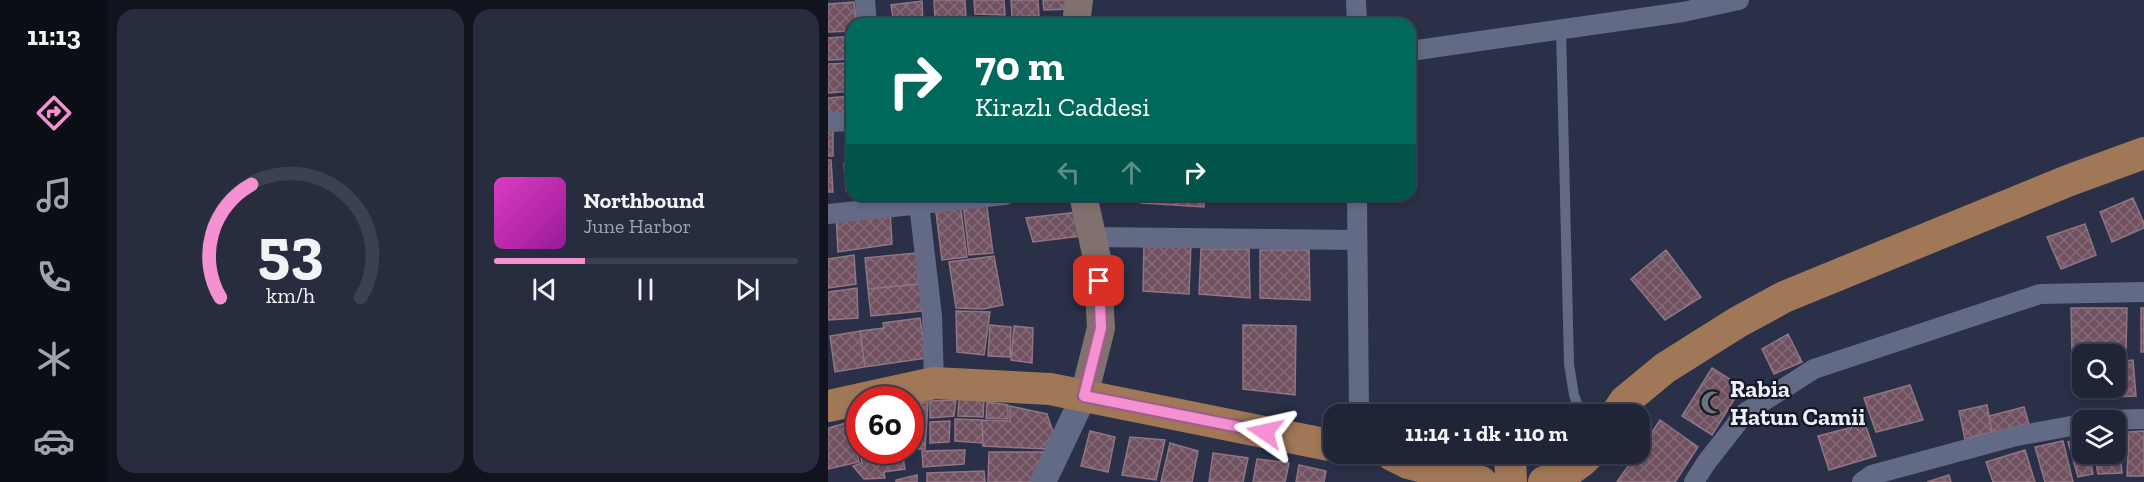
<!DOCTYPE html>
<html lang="tr">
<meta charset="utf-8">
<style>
body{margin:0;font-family:"Zilla Slab",serif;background:#272c3e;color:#f1f3f6;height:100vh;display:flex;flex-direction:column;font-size:22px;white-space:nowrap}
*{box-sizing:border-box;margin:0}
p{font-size:20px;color:#a1a4ad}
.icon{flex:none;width:33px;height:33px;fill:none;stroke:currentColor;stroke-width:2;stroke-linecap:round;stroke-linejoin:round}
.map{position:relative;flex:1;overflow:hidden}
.sheet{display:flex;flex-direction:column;gap:9px;padding:9px;background:#11141e;width:720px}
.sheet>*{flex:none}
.guide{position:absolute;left:18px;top:18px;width:570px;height:183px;border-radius:18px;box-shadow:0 3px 9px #0003,0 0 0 2px #3c4151;background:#00695c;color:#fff;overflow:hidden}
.tools{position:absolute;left:1244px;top:344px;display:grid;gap:12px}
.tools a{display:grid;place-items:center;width:54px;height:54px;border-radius:12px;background:#1f2436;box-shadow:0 3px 9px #0003,0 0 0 2px #3c4151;font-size:30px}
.speed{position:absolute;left:18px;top:386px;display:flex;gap:12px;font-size:30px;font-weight:700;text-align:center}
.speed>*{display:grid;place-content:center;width:78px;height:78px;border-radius:50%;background:#1f2436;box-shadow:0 3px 9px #0003,0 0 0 2px #3c4151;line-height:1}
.speed .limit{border:9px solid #d22;background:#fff;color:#111}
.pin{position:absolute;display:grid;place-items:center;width:51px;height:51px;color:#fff;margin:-26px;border-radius:12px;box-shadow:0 3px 9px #0006}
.me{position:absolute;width:66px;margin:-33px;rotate:281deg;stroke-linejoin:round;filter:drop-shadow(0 0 4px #0008)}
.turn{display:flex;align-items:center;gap:21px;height:126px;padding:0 30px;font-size:27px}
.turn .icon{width:78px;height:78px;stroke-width:2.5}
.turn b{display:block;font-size:42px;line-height:51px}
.lanes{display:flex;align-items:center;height:57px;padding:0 30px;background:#0003;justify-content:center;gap:30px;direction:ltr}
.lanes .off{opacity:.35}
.sheet .card{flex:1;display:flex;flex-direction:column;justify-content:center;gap:9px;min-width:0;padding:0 21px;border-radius:18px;background:#272c3e}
.sheet .dial{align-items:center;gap:0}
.dial svg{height:156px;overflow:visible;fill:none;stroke:#3c4151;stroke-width:7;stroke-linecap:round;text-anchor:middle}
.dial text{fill:#f1f3f6;stroke:none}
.song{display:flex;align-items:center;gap:18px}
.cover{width:72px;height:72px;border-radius:9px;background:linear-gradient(135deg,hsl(310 70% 55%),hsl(300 70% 35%))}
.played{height:6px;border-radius:3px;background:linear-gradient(90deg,#f591d2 30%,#3c4151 30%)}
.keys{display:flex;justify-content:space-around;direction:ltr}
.sheet .tiles{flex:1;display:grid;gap:9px;grid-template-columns:repeat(2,1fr)}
.trip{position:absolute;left:495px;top:404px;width:327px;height:60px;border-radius:18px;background:#1f2436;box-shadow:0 3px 9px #0003,0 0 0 2px #3c4151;font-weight:800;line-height:60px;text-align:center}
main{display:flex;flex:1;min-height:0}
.tab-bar{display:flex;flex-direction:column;width:108px;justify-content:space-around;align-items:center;background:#0c0e16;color:#a1a4ad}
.tab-bar .icon{width:42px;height:42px}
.tab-bar .active{color:#f591d2}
.tab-bar b{font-size:27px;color:#f1f3f6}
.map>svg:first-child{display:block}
.building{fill:url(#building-cross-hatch);stroke:#937483;stroke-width:1.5}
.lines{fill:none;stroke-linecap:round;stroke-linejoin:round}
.service{stroke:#626a85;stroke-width:10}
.minor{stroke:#626a85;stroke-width:20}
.tertiary{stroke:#626a85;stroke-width:26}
.secondary{stroke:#81716e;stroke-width:28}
.primary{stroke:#a07757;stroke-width:32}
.route-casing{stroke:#9f5e88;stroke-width:15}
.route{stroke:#f591d2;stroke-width:10}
.labels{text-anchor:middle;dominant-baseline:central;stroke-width:4.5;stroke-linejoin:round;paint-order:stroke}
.poi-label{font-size:24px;font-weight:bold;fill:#ebeffc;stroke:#151823;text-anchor:start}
</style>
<main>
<nav class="tab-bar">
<b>11:13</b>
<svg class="icon active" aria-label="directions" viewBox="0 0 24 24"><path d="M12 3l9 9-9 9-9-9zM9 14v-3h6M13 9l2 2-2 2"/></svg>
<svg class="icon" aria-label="music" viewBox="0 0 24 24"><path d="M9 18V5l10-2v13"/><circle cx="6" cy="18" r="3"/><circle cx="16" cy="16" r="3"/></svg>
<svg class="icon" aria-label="phone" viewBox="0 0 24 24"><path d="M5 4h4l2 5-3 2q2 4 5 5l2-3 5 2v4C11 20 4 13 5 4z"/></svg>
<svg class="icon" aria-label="climate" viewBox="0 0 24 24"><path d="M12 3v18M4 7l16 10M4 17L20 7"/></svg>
<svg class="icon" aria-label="car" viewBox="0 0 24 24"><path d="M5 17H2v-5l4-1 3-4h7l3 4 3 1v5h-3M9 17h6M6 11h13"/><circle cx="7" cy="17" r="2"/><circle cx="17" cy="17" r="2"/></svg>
</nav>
<section class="sheet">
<div class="tiles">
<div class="card dial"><svg viewBox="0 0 100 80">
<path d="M14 69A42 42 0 1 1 86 69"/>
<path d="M14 69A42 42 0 0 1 30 11" stroke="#f591d2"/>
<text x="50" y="56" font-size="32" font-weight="700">53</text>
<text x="50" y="72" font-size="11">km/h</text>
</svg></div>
<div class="card">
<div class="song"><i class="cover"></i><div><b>Northbound</b><p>June Harbor</p></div></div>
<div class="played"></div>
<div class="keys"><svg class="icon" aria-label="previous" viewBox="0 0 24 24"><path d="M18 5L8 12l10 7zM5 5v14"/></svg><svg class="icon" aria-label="pause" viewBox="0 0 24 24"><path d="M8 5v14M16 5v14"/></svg><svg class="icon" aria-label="next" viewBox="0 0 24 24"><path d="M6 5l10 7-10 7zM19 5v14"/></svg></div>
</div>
</div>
</section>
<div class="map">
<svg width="1316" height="482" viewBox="0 0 1316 482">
<defs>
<pattern id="building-cross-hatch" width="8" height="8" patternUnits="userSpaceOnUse" patternTransform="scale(1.5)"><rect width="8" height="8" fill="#705261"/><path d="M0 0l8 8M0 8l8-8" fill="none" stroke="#856b79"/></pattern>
</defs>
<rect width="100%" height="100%" fill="#293048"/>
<path class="building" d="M 106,0 L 137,0 L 138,17 L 107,19 Z
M 146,0 L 176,0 L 177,15 L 147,14 Z
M 183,0 L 210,0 L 211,16 L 184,17 Z
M 215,0 L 245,0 L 244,9 L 216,10 Z
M 94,1 L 95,24 L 66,24 L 63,5 Z
M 26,2 L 29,24 L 24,24 L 24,31 L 0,32 L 0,4 Z
M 24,36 L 24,59 L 0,60 L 0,38 Z
M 24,63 L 24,91 L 0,93 L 0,64 Z
M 24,96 L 24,118 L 0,121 L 0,98 Z
M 0,126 L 5,126 L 5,156 L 0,156 Z
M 0,160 L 3,160 L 5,192 L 0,192 Z
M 24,163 L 24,191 L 18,191 L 16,164 Z
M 311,195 L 376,195 L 376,207 L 313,203 Z
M 1305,198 L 1316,223 L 1316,228 L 1284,242 L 1272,212 Z
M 158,200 L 165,253 L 141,255 L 135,202 Z
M 132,202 L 139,257 L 114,260 L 107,205 Z
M 62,210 L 64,244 L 10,252 L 8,215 Z
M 250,212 L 253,236 L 205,242 L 198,218 Z
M 1257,224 L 1268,255 L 1233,269 L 1219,237 Z
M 316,243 L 363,243 L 361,294 L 315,291 Z
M 373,249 L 421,249 L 422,298 L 371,294 Z
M 432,250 L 481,250 L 482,300 L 432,298 Z
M 838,250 L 873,297 L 837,320 L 803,279 Z
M 88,253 L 91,284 L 40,289 L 37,258 Z
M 26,255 L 28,284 L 0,288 L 0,259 Z
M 166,256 L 175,305 L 155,309 L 128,308 L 121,262 Z
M 91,284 L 94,311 L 43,316 L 40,289 Z
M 29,288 L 30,318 L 0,320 L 0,292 Z
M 1243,308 L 1299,308 L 1298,352 L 1244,352 Z
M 1313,308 L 1316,308 L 1316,352 L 1313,352 Z
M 128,311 L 162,312 L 156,355 L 129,352 Z
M 92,318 L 98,358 L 37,367 L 32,331 L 56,328 L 55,323 Z
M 162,325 L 183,327 L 182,357 L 160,356 Z
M 415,325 L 468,326 L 467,395 L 415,389 Z
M 186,326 L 205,328 L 204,363 L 183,360 Z
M 32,331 L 37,367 L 7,372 L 2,336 Z
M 960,334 L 974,362 L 946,374 L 934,349 Z
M 1305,360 L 1308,396 L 1253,398 L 1253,365 L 1254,387 L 1287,387 L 1287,362 Z
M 884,368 L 914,387 L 884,435 L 854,416 Z
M 1082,385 L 1095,420 L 1048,432 L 1036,398 Z
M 131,399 L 156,400 L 155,417 L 130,416 Z
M 128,400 L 126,416 L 102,418 L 102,401 Z
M 100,402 L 97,449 L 82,449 L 82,405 Z
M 159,402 L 180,405 L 180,419 L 158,418 Z
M 1159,405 L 1164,432 L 1137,439 L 1131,411 Z
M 182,406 L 219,414 L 225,432 L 218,449 L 155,446 L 154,420 L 182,421 Z
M 1196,407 L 1201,424 L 1164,432 L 1161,416 Z
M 127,419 L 154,420 L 155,443 L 127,441 Z
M 832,420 L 870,447 L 847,482 L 789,482 L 809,453 L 812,453 L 812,450 Z
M 122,421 L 121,442 L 102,443 L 102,422 Z
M 22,422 L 31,462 L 0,469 L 0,428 Z
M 1037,424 L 1048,456 L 1001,470 L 990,436 Z
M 32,425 L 32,450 L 71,450 L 74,452 L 77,469 L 56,472 L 57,478 L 36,479 L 25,466 L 34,463 L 26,426 Z
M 1290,430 L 1294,473 L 1270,474 L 1266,453 L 1287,453 L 1287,431 Z
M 262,431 L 287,437 L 280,472 L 253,466 Z
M 1316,431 L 1316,476 L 1299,476 L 1301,432 Z
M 302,437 L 337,440 L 328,480 L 294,475 Z
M 1254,437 L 1254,453 L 1261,453 L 1265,474 L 1250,477 L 1240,442 Z
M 1235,441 L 1245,482 L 1217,482 L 1207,447 Z
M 342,443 L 370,451 L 364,482 L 333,482 Z
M 137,450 L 136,464 L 95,467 L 94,451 Z
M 1197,450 L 1207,482 L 1165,482 L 1158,462 Z
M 161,452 L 218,452 L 202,482 L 160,482 Z
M 385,453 L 420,458 L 415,482 L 381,482 Z
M 429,459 L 461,463 L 457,482 L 425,482 Z
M 471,465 L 498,471 L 496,482 L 468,482 Z
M 156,471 L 157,482 L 99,482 L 99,473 Z
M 89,475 L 89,482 L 68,482 L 68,480 Z
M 1121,475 L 1123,482 L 1099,482 Z"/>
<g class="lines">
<path class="service" d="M 733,29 L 741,364 L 746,395 L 753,414"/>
<path class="minor" d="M 37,0 L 39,24
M 528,0 L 529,24
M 582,51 L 855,12 L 911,0
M 0,122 L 24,121
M 529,195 L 531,414
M 91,204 L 104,316 L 106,383
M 0,214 L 177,195
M 264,237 L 529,240
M 1277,420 L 1316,419
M 866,482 L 878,463 L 917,413 L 986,369 L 1212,294 L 1316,292
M 1034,482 L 1044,475 L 1184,437 L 1254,424"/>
<path class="tertiary" d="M 215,482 L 256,396"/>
<path class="secondary" d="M 248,24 L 251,0
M 255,195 L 269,258 L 273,328 L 256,396"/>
<path class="primary" d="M 0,406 L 106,383 L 222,389 L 506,446
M 788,414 L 797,401 L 837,368 L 910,322 L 956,297 L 1242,180 L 1316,153
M 682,453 L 683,482
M 564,455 L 580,463 L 653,482
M 716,482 C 733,476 749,467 762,453"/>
</g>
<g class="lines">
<defs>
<path id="route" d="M 271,281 L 273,328 L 256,396 L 437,432"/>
</defs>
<use href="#route" class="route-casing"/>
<use href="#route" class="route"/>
</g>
<defs>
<symbol id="mosque-bare" viewBox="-9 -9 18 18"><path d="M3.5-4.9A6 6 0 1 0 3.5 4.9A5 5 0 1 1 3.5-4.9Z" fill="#6b7280" stroke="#151823" stroke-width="2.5" paint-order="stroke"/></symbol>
</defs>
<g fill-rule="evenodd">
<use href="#mosque-bare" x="868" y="386" width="33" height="33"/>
</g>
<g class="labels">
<g class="poi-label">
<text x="902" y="388">Rabia<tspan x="902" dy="28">Hatun Camii</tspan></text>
</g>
</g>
</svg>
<div class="tools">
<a><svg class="icon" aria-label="search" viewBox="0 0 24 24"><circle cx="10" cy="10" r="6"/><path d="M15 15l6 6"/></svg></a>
<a><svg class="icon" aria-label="layers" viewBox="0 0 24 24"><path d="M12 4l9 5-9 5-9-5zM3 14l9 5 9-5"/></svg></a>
</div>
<div class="speed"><div class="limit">60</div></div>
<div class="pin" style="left:271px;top:281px;background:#d93025"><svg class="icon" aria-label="arrive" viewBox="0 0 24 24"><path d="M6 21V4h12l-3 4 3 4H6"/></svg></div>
<svg class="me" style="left:437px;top:432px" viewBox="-20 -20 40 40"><path d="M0-17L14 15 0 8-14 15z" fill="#f591d2" stroke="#fff" stroke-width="4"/></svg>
<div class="trip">11:14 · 1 dk · 110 m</div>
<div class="guide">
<div class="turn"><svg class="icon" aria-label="right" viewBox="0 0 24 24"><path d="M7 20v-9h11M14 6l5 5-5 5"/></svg><div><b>70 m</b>Kirazlı Caddesi</div></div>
<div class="lanes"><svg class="icon off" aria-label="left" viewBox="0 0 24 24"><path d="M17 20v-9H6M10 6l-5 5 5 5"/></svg><svg class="icon off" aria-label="ahead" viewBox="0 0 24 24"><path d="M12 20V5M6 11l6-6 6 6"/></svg><svg class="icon" aria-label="right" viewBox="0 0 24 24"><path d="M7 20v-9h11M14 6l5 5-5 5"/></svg></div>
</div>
</div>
</main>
